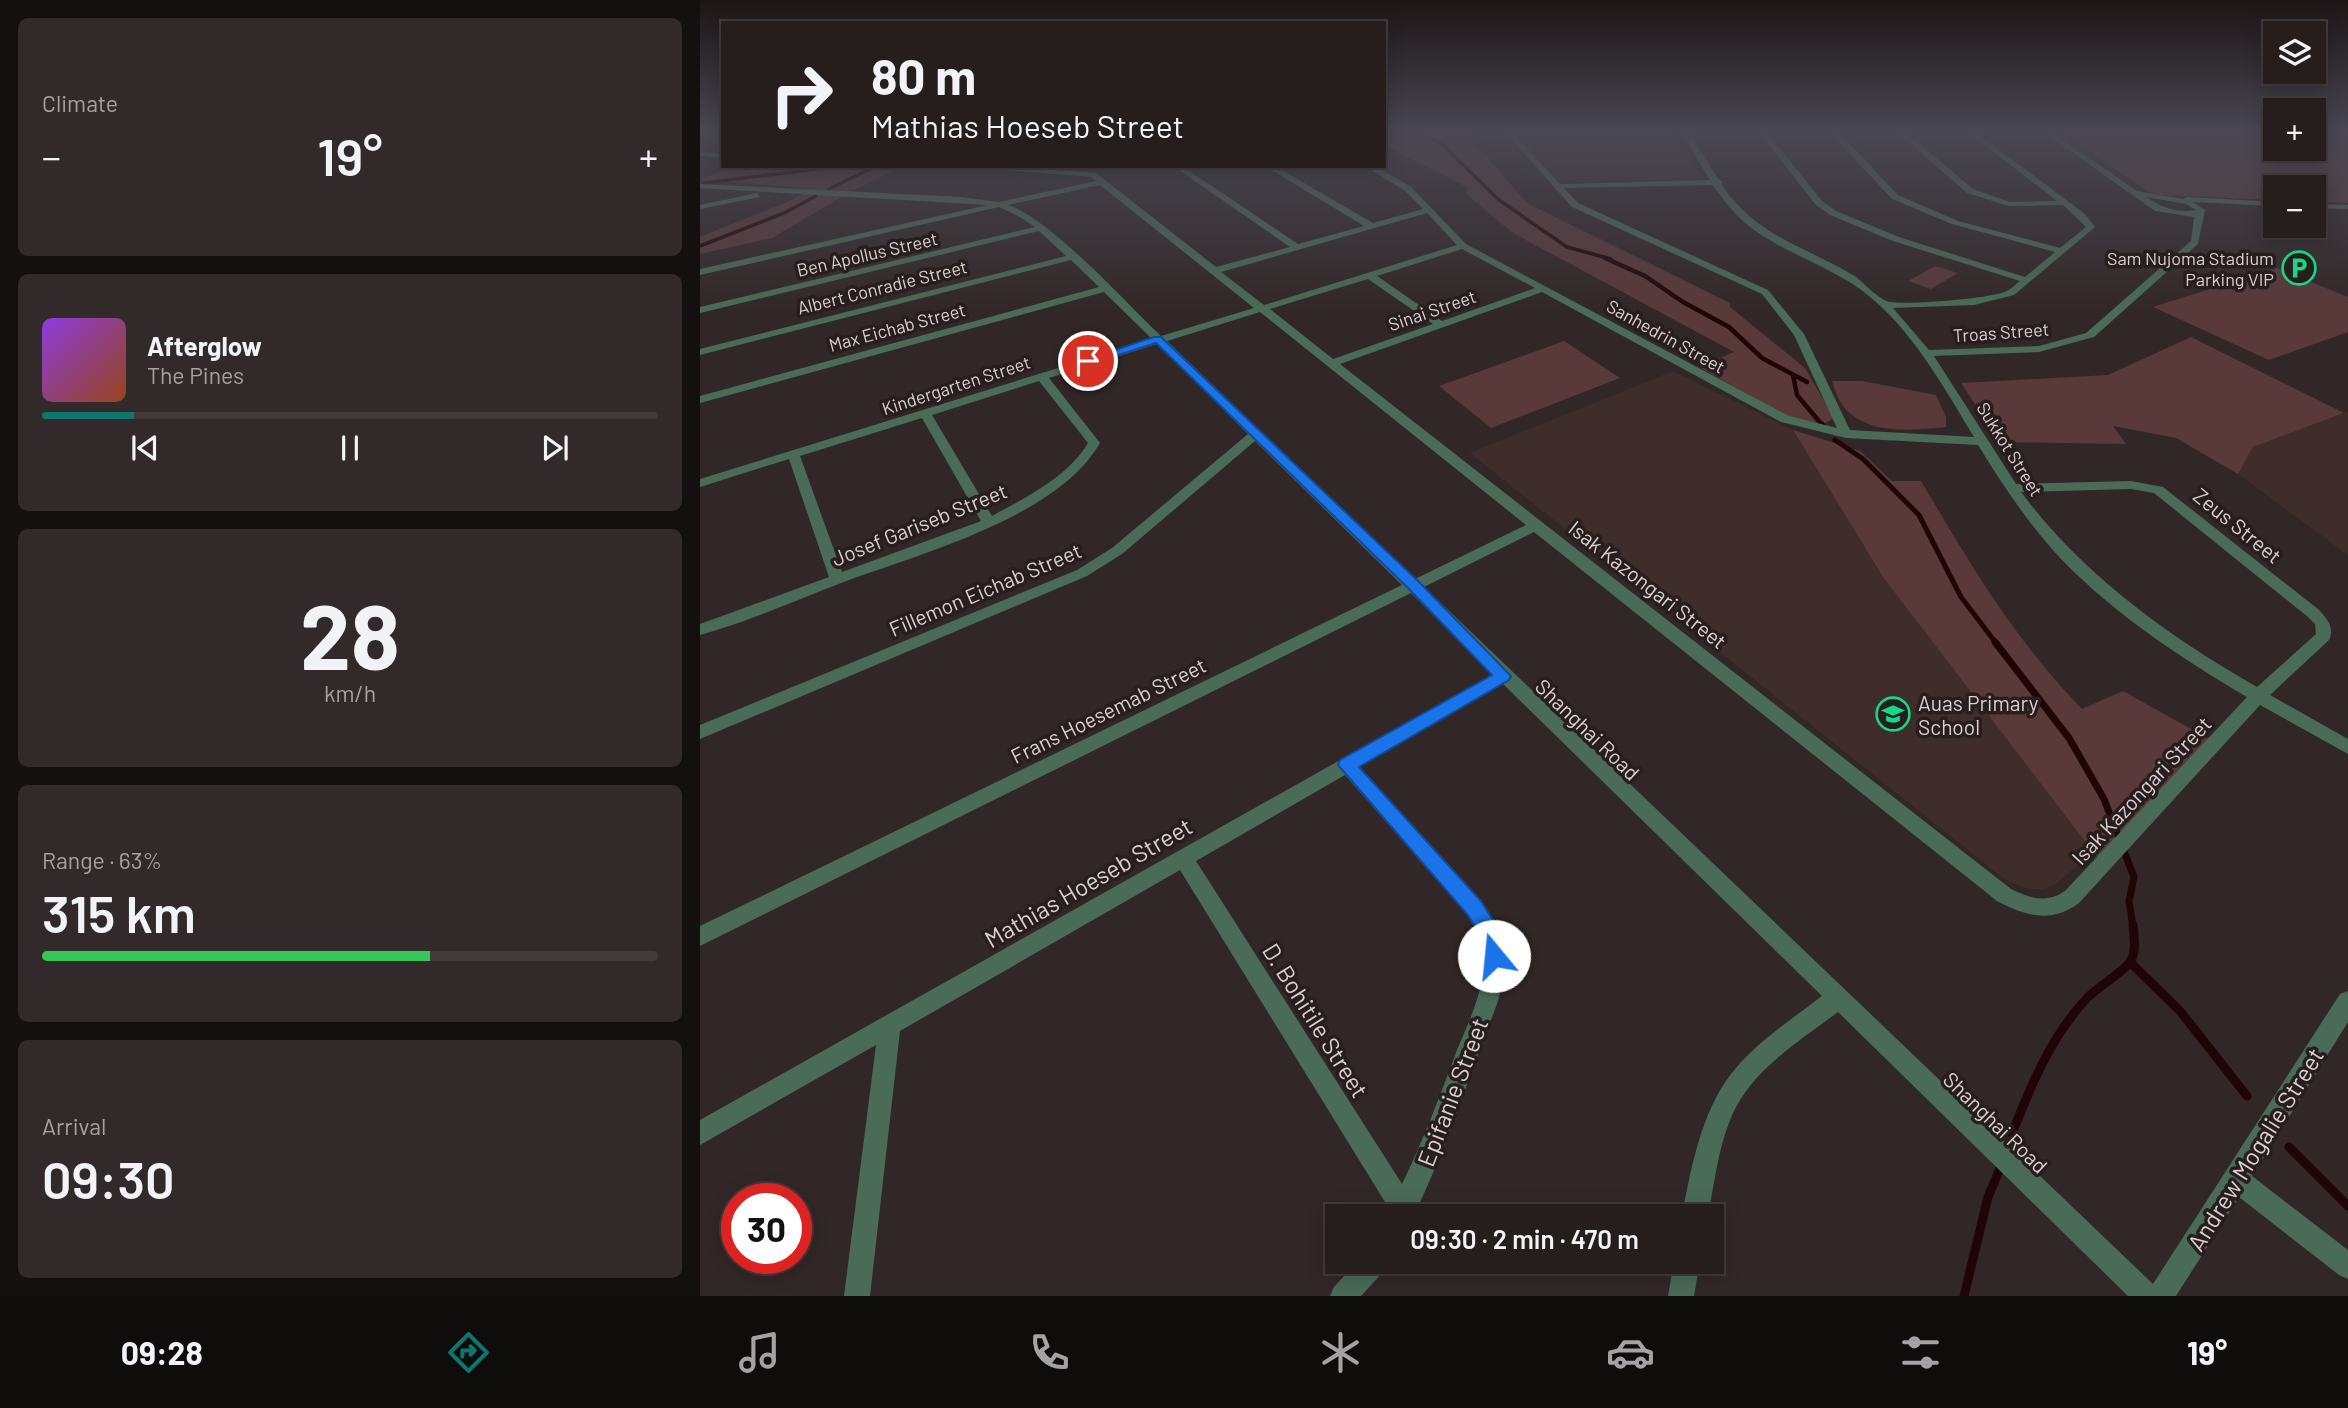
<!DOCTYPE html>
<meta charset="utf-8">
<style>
body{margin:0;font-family:Barlow,sans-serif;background:#322a2a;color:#f1f3f6;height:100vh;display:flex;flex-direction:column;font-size:26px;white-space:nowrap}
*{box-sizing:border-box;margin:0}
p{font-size:23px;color:#a4a2a4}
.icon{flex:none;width:38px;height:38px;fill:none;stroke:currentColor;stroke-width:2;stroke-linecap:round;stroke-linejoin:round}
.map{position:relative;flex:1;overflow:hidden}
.panel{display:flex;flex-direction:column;gap:18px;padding:18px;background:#151010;width:700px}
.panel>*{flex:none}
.hud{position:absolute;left:21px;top:21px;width:665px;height:147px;border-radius:0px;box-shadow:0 4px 18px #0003,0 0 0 2px #423b3b;background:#261d1d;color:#f1f3f6;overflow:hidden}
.tools{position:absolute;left:1563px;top:21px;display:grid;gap:14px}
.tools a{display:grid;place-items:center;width:63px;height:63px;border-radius:0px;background:#261d1d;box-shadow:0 4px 18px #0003,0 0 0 2px #423b3b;font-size:35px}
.speed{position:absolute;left:21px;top:1183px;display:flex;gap:14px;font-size:35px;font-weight:700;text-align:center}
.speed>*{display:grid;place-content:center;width:91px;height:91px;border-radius:50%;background:#261d1d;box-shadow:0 4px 18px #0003,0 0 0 2px #423b3b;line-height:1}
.speed .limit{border:10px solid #d22;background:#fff;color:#111}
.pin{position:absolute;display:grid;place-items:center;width:60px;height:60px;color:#fff;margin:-30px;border:4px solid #fff;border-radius:50%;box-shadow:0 2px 7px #0007}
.me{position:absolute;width:77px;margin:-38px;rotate:343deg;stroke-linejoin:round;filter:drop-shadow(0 0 5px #0008)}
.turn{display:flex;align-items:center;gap:24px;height:147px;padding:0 35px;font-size:32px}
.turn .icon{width:91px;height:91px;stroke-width:2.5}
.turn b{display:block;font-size:49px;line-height:60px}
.big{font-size:52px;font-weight:600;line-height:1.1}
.panel .widget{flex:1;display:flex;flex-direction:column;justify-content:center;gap:10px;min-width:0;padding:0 24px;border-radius:10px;background:#322a2a}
.panel .dial{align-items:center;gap:0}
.dial b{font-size:91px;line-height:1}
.song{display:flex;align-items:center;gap:21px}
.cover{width:84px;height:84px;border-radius:10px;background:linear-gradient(135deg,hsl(270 70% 55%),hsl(20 70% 35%))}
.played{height:7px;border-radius:4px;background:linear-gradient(90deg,#0f766e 15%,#423b3b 15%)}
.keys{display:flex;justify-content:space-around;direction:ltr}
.heat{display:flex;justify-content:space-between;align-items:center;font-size:38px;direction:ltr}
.charge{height:10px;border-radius:5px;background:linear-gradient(90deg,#34c759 63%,#423b3b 0)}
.trip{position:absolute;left:625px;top:1204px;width:399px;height:70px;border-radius:0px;background:#261d1d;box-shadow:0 4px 18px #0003,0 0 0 2px #423b3b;font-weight:600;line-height:70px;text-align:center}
.tabs{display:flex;height:112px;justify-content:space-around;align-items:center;background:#0f0c0c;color:#a4a2a4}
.tabs .icon{width:49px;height:49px}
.tabs .selected{color:#0f766e}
.tabs b{font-size:32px;color:#f1f3f6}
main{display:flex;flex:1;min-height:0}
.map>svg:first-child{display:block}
.built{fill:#3f2d2c}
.green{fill:#593939}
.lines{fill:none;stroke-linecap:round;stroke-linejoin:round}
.stream-far4{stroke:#200506;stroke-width:3.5}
.stream-far3{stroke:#200506;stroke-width:4.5}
.stream-far2{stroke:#200506;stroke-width:5}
.stream-far1{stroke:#200506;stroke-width:7}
.stream{stroke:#200506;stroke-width:9}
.street{fill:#4a6b57;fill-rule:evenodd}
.secondary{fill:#598e70;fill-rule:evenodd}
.route{fill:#1a73e8;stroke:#114b97;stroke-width:2}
.labels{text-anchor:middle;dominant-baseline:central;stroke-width:7;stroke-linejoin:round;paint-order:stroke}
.far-street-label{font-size:18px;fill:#d9d1d1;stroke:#281e1d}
.far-poi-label{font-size:18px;fill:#d9d1d1;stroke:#281e1d;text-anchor:end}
.street-label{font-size:21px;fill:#d9d1d1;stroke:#281e1d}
.poi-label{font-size:21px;fill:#d9d1d1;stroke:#281e1d;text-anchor:start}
.near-street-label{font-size:24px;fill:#d9d1d1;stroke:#281e1d}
</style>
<main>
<section class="panel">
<div class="widget"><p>Climate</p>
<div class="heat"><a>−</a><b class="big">19°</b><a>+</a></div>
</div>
<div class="widget">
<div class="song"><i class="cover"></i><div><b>Afterglow</b><p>The Pines</p></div></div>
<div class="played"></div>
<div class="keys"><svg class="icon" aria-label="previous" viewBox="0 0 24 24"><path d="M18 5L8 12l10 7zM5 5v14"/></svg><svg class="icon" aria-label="pause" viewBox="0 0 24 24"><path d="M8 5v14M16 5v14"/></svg><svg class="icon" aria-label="next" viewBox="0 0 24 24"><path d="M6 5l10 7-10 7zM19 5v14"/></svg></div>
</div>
<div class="widget dial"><b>28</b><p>km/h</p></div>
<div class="widget"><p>Range · 63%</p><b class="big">315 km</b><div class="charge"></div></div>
<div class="widget"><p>Arrival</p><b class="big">09:30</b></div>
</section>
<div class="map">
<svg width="1648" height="1296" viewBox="0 0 1648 1296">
<rect width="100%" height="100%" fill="#322727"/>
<path class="built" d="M 810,131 L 974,131 L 1002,177 L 992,180 L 859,182 Z
M 973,371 L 1093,430 L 1183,577 L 1394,852 L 1358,882 L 1345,889 L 1329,889 L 1307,881 L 770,453 Z
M 1648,412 L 1648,555 L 1538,474 L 1553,447 Z"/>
<path class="green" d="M 684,131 L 764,131 L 827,203 L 1030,303 L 1030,307 L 1105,368 L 1134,418 L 1120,426 L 1087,416 L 999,367 L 1034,352 L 813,233 L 765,193 L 769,188 L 684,145 Z
M 1359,131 L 1575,131 L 1575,149 L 1614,149 L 1614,131 L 1648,131 L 1648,203 L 1614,201 L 1614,187 L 1575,187 L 1575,200 L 1460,195 L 1449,192 Z
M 89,166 L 204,166 L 148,193 L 72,238 L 0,254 L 0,237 L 92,200 L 111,188 L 0,180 L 21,171 Z
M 1235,266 L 1258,273 L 1231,289 L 1208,281 Z
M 1577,268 L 1648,297 L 1648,332 L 1569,360 L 1453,307 Z
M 1491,337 L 1644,413 L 1553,447 L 1538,474 L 1476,438 L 1413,426 L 1426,444 L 1300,442 L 1261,383 L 1408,375 Z
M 864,341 L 920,378 L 791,428 L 739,386 Z
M 1132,381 L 1162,381 L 1236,395 L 1246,417 L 1246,427 C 1200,432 1145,436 1132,381 Z
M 1093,430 L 1160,451 L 1192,481 L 1221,481 C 1270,564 1314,639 1382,709 L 1423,691 L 1516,743 L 1403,865 L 1183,577 Z"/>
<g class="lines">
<path class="stream-far4" d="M 708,131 L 741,143 L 799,200 L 867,247 L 911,259
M 4,183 L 142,166
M 129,189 L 176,166
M 0,246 L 84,213 L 116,196"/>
<path class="stream-far3" d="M 905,258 L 945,276 L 983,302 L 1029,327 L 1062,358 L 1107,382
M 1093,375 L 1097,395 L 1123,426"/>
<path class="stream-far2" d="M 1122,424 L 1124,427
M 1135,440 L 1163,459 L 1219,515 L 1261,597 L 1296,643"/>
<path class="stream-far1" d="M 1295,642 L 1369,738 L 1404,799 L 1434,877 L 1429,901 L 1433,927"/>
<path class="stream" d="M 1430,962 L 1480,1011 L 1547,1096
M 1312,1134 C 1331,1085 1351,1036 1388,997 C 1399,986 1422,973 1430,962 C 1437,952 1434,936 1433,925
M 1589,1147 L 1648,1206
M 1264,1296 L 1288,1197 L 1301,1166"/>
<path class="street" d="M 804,131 L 811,131 L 860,184 L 1010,180 L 981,131 L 988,131 L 1018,179 L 1023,182 L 1021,184 C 1058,238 1104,245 1156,277 C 1165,284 1179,300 1190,302 C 1210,305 1289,299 1307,291 C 1311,289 1316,284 1320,281 L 1193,241 L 1130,215 L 1116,205 L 1058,131 L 1066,131 L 1122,201 L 1136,211 L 1199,237 L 1325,277 L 1355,252 L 1252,224 L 1192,199 L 1129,131 L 1137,131 L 1198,195 L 1258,221 L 1360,248 L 1386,227 L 1363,205 L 1309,206 L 1267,193 L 1196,131 L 1204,131 L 1273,189 L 1310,202 L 1357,201 L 1266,131 L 1274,131 L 1385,214 L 1395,227 L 1314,295 L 1274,305 L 1193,308 L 1229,350 L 1339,346 L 1386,333 L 1491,241 L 1494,217 L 1455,211 L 1342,131 L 1350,131 L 1437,191 L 1483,199 L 1487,197 L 1575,202 L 1575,206 L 1493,202 L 1505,210 L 1498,244 L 1394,337 L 1339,352 L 1234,356 L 1316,484 L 1431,481 L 1463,487 L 1618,609 C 1627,618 1635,628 1629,640 L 1570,695 L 1648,739 L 1648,754 L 1560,705 L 1379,903 C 1351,924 1326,916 1297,901 L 834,532 L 724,587 L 1453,1284 L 1640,994 L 1648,991 L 1648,1022 L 1552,1176 L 1648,1250 L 1648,1279 L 1639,1275 L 1539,1197 L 1476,1296 L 1428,1296 L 1138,1012 C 1102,1039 1058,1066 1036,1107 C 1019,1140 1015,1180 1008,1216 L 982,1216 C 991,1168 1001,1113 1031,1074 C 1056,1042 1091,1020 1122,996 L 803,684 L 659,766 L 781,900 L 788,912 L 803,952 L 804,975 L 798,1001 L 741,1155 L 714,1216 L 687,1216 L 690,1210 L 480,870 L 200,1031 L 170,1296 L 144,1296 L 176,1045 L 0,1145 L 0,1120 L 793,674 L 711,593 L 0,946 L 0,926 L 702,585 L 555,441 L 422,554 L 387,576 L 0,739 L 0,725 L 377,570 L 412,548 L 548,434 L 457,344 L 349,378 L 400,443 C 357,518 219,554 141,583 C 94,601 48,622 0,635 L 0,624 L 129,577 L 89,459 L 0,487 L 0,479 L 452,339 L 404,292 L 0,403 L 0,396 L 399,287 L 371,260 L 0,355 L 0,349 L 366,256 L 339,231 L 0,313 L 0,307 L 335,227 L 320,217 L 299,207 L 0,275 L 0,269 L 288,205 L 0,188 L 0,184 L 261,197 L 299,202 L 396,181 L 391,177 L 257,166 L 298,166 L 396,173 L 516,267 L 590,247 L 473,166 L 482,166 L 598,244 L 664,226 L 565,166 L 575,166 L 673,223 L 723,209 L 704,190 L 664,166 L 674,166 L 710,186 L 766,244 L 1089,416 L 1137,428 L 1094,335 L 1062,294 L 872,207 ZM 400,185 L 554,308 L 461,336 C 426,303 351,219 308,205 ZM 1013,185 C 1022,198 1032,211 1044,222 C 1079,252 1127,264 1164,292 C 1212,329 1243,386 1274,437 L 1150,430 L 1104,334 L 1068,290 L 878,203 L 864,188 ZM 1446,197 L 1486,204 L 1496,210 C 1478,214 1461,207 1446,197 ZM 727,213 L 757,245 L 564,305 L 521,272 ZM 762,249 L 835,288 L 742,321 L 677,276 ZM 668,279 L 733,324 L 633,359 L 570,309 ZM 842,292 L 1081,422 L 1146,438 L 1278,445 C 1303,486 1330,526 1363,561 C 1417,616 1481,658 1547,697 L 1365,891 C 1346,904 1330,898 1311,889 L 640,364 ZM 560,312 L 826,525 L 715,579 L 467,341 ZM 339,381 L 388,443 C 367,478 326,497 292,516 L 232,415 ZM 222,418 L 281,521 L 142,572 L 100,456 ZM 1431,489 L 1454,493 L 1608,617 L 1615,624 L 1616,634 L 1557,687 C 1467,635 1384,576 1321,492 ZM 645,775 L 767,914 C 776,929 783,945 783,964 C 783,994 768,1023 757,1050 C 740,1096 723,1141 702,1184 L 496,861 Z
M 0,152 L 23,154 L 23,158 L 0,156 Z
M 57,193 L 60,197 L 0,209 L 0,205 Z
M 1614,204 L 1648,205 L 1648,209 L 1614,208 Z
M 657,1262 L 688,1262 L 684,1271 L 661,1296 L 630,1296 L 634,1287 Z
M 974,1262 L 1000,1262 L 994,1296 L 968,1296 Z"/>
<path class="secondary" d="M 0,131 L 10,131 L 0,134 Z"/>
</g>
<linearGradient id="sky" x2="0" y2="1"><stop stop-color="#1c1515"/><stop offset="0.42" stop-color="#494752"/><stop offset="1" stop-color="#494752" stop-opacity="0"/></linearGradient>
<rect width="1648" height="312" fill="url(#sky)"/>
<path class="route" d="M 454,337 L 461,337 L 719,582 L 811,676 L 809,680 L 659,767 L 781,901 L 800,931 L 805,956 L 802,963 L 794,966 L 787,963 L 780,934 L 767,914 L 638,765 L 640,760 L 792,675 L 709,589 L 456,343 L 388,365 L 382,361 Z"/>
<defs>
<symbol id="parking-ring" viewBox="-11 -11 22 22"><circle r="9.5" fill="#281e1d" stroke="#13d98a" stroke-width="1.5"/><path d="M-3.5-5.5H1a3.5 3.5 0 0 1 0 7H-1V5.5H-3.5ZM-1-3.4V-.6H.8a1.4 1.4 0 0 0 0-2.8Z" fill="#13d98a"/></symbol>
<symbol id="school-ring" viewBox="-11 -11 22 22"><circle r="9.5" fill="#281e1d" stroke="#13d98a" stroke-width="1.5"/><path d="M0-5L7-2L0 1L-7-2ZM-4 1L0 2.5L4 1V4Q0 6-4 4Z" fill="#13d98a"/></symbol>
</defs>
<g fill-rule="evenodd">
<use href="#parking-ring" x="1580" y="249" width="38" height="38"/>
<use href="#school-ring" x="1174" y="695" width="38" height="38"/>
</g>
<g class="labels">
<g class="far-street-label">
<text transform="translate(167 254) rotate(-13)">Ben Apollus Street</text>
<text transform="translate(182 287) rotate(-14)">Albert Conradie Street</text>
<text transform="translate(732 310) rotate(-19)">Sinai Street</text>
<text transform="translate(197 327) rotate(-15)">Max Eichab Street</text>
<text transform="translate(1301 332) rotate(-4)">Troas Street</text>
<text transform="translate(966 336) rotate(29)">Sanhedrin Street</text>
<text transform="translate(256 385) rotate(-18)">Kindergarten Street</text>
<text transform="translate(1310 449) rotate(58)">Sukkot Street</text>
</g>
<g class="far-poi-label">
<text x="1574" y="258">Sam Nujoma Stadium<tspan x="1574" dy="21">Parking VIP</tspan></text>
</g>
<g class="street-label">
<text transform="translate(219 524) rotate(-22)">Josef Gariseb Street</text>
<text transform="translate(1538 525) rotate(39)">Zeus Street</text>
<text transform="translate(948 584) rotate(38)">Isak Kazongari Street</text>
<text transform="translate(285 589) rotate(-23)">Fillemon Eichab Street</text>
<text transform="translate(408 710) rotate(-26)">Frans Hoesemab Street</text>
<text transform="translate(888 729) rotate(44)">Shanghai Road</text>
<text transform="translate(1441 790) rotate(-47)">Isak Kazongari Street</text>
<text transform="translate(1296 1122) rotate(44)">Shanghai Road</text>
</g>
<g class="poi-label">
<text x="1218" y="702">Auas Primary<tspan x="1218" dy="24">School</tspan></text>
</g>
<g class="near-street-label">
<text transform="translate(388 882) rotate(-30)">Mathias Hoeseb Street</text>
<text transform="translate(616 1020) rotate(58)">D. Bohitile Street</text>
<text transform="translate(752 1092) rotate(-69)">Epifanie Street</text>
<text transform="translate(1555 1149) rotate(-58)">Andrew Mogalie Street</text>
</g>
</g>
</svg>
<div class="tools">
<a><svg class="icon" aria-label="layers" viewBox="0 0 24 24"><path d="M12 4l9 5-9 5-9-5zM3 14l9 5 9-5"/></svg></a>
<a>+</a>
<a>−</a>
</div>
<div class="speed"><div class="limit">30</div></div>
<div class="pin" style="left:388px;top:361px;background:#d93025"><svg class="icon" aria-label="arrive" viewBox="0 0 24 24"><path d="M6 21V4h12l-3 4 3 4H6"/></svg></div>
<svg class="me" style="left:794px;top:956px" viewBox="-20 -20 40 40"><circle r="19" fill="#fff"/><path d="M0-13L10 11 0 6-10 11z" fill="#1a73e8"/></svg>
<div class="trip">09:30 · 2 min · 470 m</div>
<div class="hud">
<div class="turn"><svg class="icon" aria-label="right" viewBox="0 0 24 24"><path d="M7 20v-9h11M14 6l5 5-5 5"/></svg><div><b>80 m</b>Mathias Hoeseb Street</div></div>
</div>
</div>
</main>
<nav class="tabs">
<b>09:28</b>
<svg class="icon selected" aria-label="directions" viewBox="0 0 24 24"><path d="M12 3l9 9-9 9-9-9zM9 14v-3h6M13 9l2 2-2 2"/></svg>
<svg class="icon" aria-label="music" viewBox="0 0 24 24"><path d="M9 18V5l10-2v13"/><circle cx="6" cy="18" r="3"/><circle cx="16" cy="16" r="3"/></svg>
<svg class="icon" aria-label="phone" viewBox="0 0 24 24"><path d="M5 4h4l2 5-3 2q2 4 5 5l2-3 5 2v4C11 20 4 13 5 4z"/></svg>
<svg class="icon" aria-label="climate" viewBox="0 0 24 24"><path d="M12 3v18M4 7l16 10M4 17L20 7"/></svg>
<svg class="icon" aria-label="car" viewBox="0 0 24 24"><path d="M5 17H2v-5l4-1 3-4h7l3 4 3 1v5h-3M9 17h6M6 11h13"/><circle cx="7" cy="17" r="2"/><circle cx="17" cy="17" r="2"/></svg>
<svg class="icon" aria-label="filters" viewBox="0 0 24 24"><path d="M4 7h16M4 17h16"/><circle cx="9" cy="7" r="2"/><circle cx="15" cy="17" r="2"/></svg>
<b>19°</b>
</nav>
